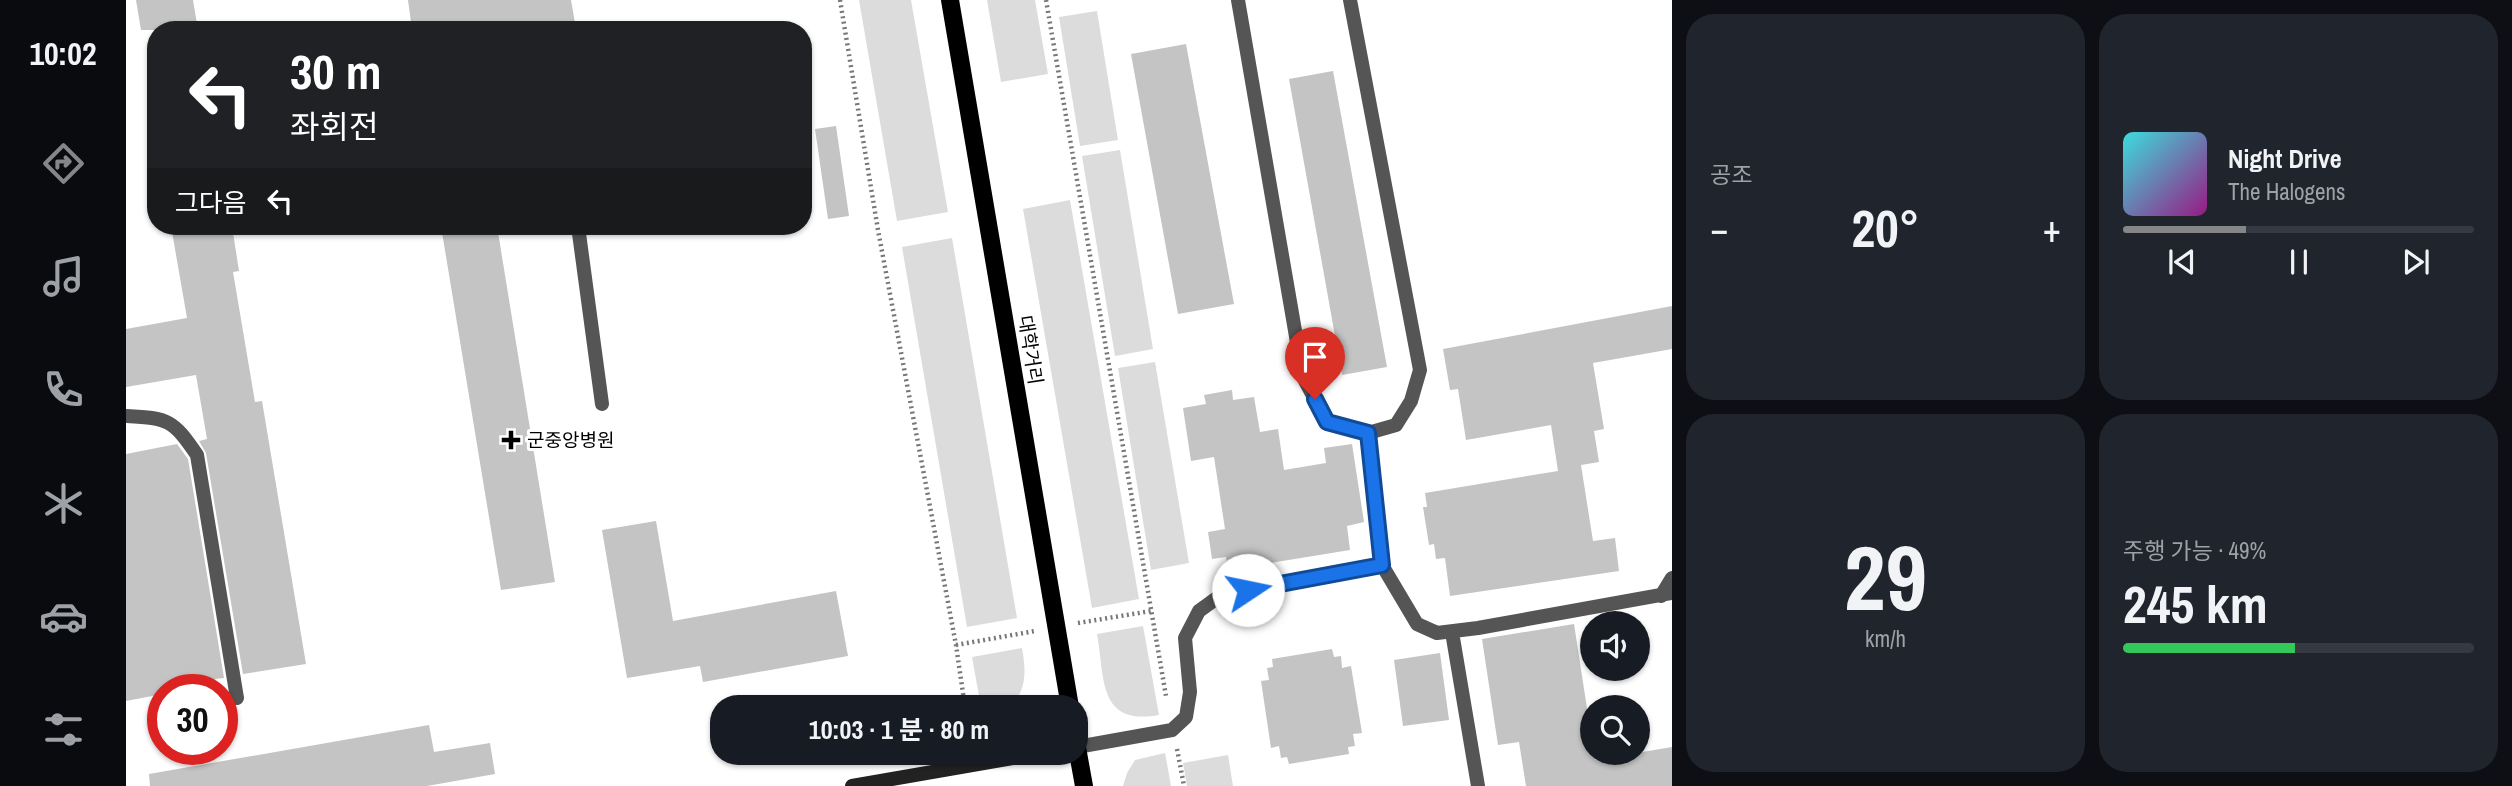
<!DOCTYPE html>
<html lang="ko">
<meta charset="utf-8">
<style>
body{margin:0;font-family:"Archivo Narrow","Noto Sans KR",sans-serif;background:#20242c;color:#f1f3f6;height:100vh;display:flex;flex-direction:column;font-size:26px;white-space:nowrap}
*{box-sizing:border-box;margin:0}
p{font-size:23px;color:#9ea1a6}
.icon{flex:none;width:38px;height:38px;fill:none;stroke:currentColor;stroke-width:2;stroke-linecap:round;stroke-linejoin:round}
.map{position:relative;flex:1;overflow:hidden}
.sheet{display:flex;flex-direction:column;gap:14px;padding:14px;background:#0d0f14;width:840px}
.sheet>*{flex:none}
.top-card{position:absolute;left:21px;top:21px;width:665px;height:214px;border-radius:28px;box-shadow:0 2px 5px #0004;background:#202124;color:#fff;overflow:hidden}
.tools{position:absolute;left:1454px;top:611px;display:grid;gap:14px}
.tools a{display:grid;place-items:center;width:70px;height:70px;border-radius:50%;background:#171b24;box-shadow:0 2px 5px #0004;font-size:35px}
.speed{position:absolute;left:21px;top:674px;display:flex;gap:14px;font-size:35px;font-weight:700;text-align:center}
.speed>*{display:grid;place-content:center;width:91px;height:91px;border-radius:50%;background:#171b24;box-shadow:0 2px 5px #0004;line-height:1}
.speed .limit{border:10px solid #d22;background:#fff;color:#111}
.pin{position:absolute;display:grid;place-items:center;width:60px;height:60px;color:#fff;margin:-72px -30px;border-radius:50% 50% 50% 0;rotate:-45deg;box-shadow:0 0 7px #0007}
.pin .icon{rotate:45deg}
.me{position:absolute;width:77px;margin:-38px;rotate:79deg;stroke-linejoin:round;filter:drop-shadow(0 0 5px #0008)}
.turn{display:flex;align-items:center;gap:24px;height:147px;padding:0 28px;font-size:32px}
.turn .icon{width:91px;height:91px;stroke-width:2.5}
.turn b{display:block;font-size:49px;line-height:60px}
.then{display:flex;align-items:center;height:66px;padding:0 28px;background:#0003;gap:14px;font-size:26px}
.big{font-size:52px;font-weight:700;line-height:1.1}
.sheet .widget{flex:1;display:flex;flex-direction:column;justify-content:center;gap:10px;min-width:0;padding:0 24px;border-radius:28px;background:#20242c}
.sheet .dial{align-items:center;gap:0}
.dial b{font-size:91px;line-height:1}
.song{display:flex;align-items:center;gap:21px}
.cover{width:84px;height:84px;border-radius:10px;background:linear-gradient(135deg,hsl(180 70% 55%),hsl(310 70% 35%))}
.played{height:7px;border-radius:4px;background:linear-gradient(90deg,#858687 35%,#363941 35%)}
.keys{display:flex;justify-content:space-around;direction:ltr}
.heat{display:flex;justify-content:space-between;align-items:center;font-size:38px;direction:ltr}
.charge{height:10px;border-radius:5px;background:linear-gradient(90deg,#34c759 49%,#363941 0)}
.sheet .tiles{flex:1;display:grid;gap:14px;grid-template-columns:repeat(2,1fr)}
.trip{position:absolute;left:584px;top:695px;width:378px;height:70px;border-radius:28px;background:#171b24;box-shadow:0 2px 5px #0004;font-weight:700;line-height:70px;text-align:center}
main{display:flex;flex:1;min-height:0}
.tab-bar{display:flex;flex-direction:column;width:126px;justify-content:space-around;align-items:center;background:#090b0e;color:#9ea1a6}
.tab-bar .icon{width:49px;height:49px}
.tab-bar .selected{color:#858687}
.tab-bar b{font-size:32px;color:#f1f3f6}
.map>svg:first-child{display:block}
.green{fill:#dcdcdc}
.building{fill:#c4c4c4}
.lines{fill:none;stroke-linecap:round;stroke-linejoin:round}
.path{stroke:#777;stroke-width:4.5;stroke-dasharray:2 3.5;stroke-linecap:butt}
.service{stroke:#555;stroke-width:14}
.minor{stroke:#555;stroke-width:14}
.secondary{stroke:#222;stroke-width:14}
.primary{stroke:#000;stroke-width:18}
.route-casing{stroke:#114b97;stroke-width:18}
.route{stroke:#1a73e8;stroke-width:12}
.poi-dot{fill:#000;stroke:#fff;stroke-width:2.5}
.labels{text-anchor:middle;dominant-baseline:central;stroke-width:6;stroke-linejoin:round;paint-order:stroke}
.street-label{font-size:19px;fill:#000;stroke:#fff}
.poi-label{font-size:19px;fill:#000;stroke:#fff;text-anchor:start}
</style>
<main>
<nav class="tab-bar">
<b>10:02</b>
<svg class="icon selected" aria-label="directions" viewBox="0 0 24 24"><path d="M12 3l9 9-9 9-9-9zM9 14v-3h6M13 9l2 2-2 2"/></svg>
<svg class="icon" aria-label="music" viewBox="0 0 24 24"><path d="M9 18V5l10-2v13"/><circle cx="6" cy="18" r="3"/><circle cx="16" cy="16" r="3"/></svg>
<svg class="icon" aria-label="phone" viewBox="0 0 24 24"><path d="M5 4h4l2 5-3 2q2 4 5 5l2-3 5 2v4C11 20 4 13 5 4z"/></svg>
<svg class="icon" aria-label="climate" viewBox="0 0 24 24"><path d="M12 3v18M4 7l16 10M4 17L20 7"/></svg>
<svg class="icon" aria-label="car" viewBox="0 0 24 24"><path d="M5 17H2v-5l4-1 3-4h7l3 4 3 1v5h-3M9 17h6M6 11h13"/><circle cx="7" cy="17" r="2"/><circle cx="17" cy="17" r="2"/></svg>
<svg class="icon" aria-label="filters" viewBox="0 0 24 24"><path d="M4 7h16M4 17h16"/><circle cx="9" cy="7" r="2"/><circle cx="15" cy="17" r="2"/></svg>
</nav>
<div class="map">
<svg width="1546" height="786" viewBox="0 0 1546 786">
<rect width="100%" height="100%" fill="#fff"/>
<path class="green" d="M 733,0 L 785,0 L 822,212 L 771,221 Z
M 861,0 L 909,0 L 922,74 L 875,82 Z
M 971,11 L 992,140 L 954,146 L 933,17 Z
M 994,150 L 1027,349 L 989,356 L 956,156 Z
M 944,200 L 1013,599 L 966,608 L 897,209 Z
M 826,238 L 891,618 L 841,627 L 776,247 Z
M 1029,362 L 1063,563 L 1025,570 L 992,368 Z
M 1017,626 L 1033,715 C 972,726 979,679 971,634 Z
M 896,648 C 900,671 901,688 885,707 L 855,707 L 846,657 Z
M 1039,753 L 1045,786 L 997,786 L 1001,773 L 1009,760 Z
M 1102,755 L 1107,786 L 1061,786 L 1057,763 Z"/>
<path class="building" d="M 10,0 L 67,0 L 72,30 L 15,30 Z
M 282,0 L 445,0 L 449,23 L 411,30 L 286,30 Z
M 1060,44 L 1108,304 L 1052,314 L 1005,54 Z
M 1207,71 L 1261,367 L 1216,375 L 1163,79 Z
M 710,126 L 723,216 L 702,219 L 689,129 Z
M 45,226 L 106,226 L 113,271 L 107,272 L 129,402 L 136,401 L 180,664 L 117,674 L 80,453 L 73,441 L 81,439 L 70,375 L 0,387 L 0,329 L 61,318 Z
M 315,226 L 371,226 L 429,582 L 375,590 Z
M 1546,306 L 1546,349 L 1467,363 L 1478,429 L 1468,431 L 1473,462 L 1455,465 L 1467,541 L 1489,538 L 1493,571 L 1324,596 L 1319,558 L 1310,559 L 1308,544 L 1303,545 L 1297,507 L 1301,507 L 1299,493 L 1432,471 L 1425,425 L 1340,440 L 1332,389 L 1324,390 L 1317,349 Z
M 1106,390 L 1107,400 L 1128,397 L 1134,432 L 1152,429 L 1158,470 L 1200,463 L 1198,448 L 1226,444 L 1238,522 L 1221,526 L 1224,550 L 1102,570 L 1100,557 L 1086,559 L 1082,532 L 1099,529 L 1088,457 L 1065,461 L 1057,408 L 1080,404 L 1078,395 Z
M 51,444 L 62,459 L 98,678 L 89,679 L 90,685 L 64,690 L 37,690 L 37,694 L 0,701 L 0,454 Z
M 530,521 L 547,621 L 710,591 L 722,656 L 577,682 L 574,666 L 501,678 L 476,530 Z
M 1448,624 L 1469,760 L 1546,747 L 1546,786 L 1400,786 L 1393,742 L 1372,745 L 1356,639 Z
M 1206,649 L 1208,657 L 1215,656 L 1216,668 L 1225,666 L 1236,733 L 1227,734 L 1229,746 L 1222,747 L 1223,754 L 1163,764 L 1161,757 L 1155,758 L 1153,746 L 1145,748 L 1135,681 L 1143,680 L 1141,668 L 1147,667 L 1146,659 Z
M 1314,653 L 1323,720 L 1277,726 L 1268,660 Z
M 303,725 L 308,752 L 364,743 L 369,774 L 301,786 L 24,786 L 23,774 Z"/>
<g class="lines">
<path class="path" d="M 714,0 L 752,230 L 830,645 L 839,707
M 920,0 L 1040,696
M 952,623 L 1025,611
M 830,645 L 909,631
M 1051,749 L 1058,786"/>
<path class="service" d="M 452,226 L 476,404
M 0,416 C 43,418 47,420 71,455 L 111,698"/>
<path class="minor" d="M 1112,0 L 1177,377 L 1201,422 L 1242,433 L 1256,565
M 1224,0 L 1294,370 L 1285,401 L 1270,425 L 1242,433
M 1535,596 L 1546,578
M 1326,632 L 1352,786
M 951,747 L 1046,730 L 1060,717 L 1064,692 L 1059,638 L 1073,611 L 1095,595 L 1256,565 L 1291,624 L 1311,633 L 1352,628 L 1546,593"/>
<path class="secondary" d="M 726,786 L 921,752"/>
<path class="primary" d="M 824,0 L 944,707
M 950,742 L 958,786"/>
</g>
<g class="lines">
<defs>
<path id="route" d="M 1122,590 L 1256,565 L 1242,433 L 1201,422 L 1189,399"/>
</defs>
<use href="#route" class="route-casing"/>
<use href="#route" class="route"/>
</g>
<path class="poi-dot" d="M381.5 429.5h7v7h7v7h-7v7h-7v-7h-7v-7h7z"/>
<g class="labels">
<g class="street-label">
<text transform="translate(905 350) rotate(81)">대학거리</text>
</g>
<g class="poi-label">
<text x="401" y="440">군중앙병원</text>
</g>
</g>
</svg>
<div class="tools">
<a><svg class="icon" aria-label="sound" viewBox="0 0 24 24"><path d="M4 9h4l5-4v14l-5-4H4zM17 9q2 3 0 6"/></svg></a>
<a><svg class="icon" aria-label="search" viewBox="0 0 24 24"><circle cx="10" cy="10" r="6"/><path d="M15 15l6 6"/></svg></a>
</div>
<div class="speed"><div class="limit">30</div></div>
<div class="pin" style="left:1189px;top:399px;background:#d93025"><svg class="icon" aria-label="arrive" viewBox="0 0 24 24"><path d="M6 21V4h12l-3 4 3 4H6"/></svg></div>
<svg class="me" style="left:1122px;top:590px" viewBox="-20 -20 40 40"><circle r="19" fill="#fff"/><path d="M0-13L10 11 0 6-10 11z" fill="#1a73e8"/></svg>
<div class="trip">10:03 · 1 분 · 80 m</div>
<div class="top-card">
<div class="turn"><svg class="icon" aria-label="left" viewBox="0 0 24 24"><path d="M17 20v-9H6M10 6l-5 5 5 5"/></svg><div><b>30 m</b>좌회전</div></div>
<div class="then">그다음<svg class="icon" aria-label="left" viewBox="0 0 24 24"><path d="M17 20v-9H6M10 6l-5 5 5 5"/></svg></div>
</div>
</div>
<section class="sheet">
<div class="tiles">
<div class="widget"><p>공조</p>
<div class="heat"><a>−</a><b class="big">20°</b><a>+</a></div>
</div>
<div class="widget">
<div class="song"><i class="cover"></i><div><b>Night Drive</b><p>The Halogens</p></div></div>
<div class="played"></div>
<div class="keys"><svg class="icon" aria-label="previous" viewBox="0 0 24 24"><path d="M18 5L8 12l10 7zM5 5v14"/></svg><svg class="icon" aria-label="pause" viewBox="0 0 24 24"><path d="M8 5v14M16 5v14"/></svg><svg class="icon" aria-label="next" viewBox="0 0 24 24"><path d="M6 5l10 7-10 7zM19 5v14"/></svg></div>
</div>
<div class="widget dial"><b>29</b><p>km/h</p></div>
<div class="widget"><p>주행 가능 · 49%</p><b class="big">245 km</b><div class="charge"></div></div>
</div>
</section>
</main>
